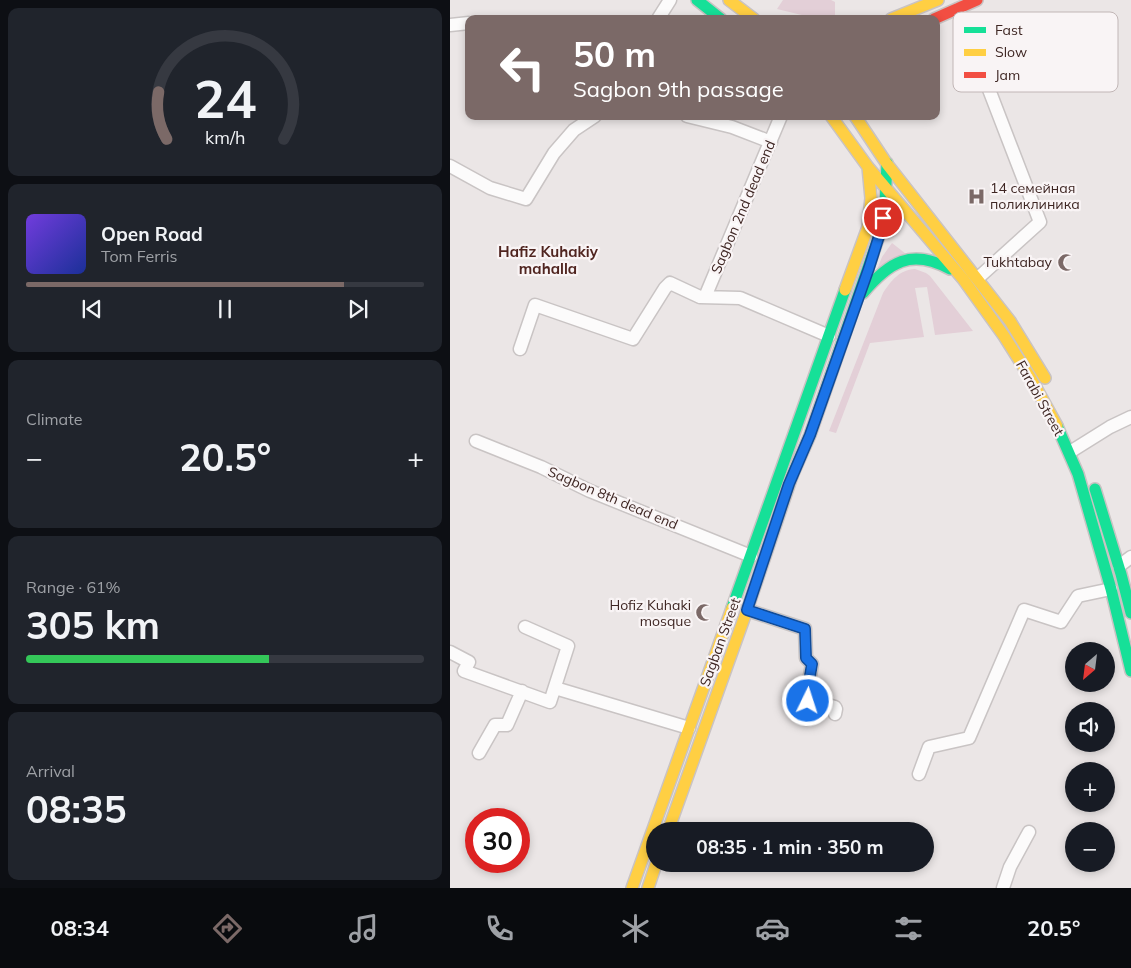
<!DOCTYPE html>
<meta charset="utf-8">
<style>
body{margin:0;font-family:Mulish,sans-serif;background:#20242c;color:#f1f3f6;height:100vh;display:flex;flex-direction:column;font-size:19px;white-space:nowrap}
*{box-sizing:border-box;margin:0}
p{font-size:16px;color:#9ea1a6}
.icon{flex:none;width:28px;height:28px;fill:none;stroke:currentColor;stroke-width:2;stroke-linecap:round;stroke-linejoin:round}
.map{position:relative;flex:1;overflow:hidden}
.details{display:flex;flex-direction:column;gap:8px;padding:8px;background:#0d0f14;width:450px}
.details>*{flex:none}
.banner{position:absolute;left:15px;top:15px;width:475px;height:105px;border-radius:10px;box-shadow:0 2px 8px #0003;background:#7b6967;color:#fff;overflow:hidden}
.needle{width:32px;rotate:208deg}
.controls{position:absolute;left:615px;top:642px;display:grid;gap:10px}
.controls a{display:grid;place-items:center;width:50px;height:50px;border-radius:50%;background:#171b24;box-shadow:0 2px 8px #0003;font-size:25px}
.speed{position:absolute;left:15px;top:808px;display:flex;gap:10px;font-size:25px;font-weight:700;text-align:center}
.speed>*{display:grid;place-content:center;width:65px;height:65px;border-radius:50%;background:#171b24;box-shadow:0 2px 8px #0003;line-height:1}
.speed .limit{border:8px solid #d22;background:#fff;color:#111}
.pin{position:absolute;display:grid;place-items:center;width:42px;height:42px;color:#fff;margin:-21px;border:2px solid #fff;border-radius:50%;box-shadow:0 1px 5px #0007}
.me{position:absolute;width:55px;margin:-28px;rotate:4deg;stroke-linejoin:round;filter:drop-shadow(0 0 4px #0008)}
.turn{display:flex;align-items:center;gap:18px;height:105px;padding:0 25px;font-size:22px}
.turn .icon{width:65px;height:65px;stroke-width:2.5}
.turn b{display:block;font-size:35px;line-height:42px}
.big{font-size:38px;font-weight:700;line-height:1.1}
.details .card{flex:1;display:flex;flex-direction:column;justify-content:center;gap:8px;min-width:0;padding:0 18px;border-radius:10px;background:#20242c}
.details .dial{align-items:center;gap:0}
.dial svg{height:130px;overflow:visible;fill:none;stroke:#363941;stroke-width:7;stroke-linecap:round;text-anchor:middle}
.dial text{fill:#f1f3f6;stroke:none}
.song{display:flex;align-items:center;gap:15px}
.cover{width:60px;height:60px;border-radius:8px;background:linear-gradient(135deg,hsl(260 70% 55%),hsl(230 70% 35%))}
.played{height:5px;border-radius:2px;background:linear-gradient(90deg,#7b6967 80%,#363941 80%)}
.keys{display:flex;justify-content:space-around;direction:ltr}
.heat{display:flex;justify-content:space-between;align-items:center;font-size:28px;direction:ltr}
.charge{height:8px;border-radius:4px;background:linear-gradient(90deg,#34c759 61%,#363941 0)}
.trip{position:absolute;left:196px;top:822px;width:288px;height:50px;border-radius:25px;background:#171b24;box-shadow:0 2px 8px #0003;font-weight:700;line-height:50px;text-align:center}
.tabs{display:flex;height:80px;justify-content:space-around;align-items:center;background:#090b0e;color:#9ea1a6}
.tabs .icon{width:35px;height:35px}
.tabs .selected{color:#7b6967}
.tabs b{font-size:22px;color:#f1f3f6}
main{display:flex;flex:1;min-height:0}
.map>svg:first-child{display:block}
.green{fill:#e3cfd7}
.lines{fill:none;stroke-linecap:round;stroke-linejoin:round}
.street-casing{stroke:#c9c4c4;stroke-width:15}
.fast-casing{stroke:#c9c3c3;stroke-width:14}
.slow-casing{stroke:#c9c3c3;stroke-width:14}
.jam-casing{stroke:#c9c3c3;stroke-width:14}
.street{stroke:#fcfbfb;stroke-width:12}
.fast{stroke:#16e098;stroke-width:11}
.slow{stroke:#ffcf43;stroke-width:11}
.jam{stroke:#f24e42;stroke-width:11}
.route-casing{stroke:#114b97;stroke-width:12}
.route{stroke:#1a73e8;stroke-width:9}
.labels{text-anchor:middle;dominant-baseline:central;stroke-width:4.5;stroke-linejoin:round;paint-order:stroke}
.poi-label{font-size:14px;fill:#3e2623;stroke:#f9f4f5;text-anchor:end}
.street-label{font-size:14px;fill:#3e2623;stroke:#f9f4f5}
.neighbourhood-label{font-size:15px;font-weight:bold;fill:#502520;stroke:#f9f4f5}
.key{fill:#f9f4f5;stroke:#c1b6b6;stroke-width:1}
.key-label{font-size:14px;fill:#3e2623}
</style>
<main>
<section class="details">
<div class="card dial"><svg viewBox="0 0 100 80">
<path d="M14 69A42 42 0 1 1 86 69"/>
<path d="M14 69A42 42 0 0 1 9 40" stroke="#7b6967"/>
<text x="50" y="56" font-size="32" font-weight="700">24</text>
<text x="50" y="72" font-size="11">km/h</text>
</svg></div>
<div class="card">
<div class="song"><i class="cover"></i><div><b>Open Road</b><p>Tom Ferris</p></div></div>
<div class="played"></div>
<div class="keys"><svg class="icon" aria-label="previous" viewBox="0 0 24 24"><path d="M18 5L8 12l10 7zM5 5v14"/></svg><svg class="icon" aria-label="pause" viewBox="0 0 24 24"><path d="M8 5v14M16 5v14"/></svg><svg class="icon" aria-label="next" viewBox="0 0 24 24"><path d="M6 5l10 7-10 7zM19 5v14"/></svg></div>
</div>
<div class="card"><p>Climate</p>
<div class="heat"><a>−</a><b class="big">20.5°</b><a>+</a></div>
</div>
<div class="card"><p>Range · 61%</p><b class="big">305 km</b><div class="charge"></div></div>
<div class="card"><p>Arrival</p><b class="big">08:35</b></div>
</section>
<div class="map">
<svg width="681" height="888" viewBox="0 0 681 888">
<rect width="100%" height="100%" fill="#ebe6e6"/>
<path class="green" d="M 333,0 L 381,0 L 385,2 L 385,15 L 360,17 L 327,9 Z
M 442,243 L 456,254 L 426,272 L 432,257 Z
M 465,269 L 476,273 L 480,276 L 523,331 L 485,335 L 477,287 L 465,288 L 474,337 L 420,343 L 386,433 L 379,431 L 433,293 C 441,281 449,270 465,269 Z"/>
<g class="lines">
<defs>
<path id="street" d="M 508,9 L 590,222 L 528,278
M 208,19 L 220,0
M 0,25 L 19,23
M 237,116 L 282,127 L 321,142
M 0,166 L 40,188 L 76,199 L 104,153 L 124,130 L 145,116
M 255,297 L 331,116
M 70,349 L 85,305 L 183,339 L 215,288 L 220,283 L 250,297 L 290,298 L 379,336
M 26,441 L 91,467 L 140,491 L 301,556
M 620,452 L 660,427 L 681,417
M 669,566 L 681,557
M 297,610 L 355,629 L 356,658 L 362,664 L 356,699 L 385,707 L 386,709 L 385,714
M 0,652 L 19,662 L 14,671 L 100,702 L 118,646 L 75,627
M 105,688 L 239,728
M 29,753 L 45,725 L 57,725 L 72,691
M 469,774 L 479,747 L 519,738 L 574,610 L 611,622 L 628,596 L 661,589
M 553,888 L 560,867 L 579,832"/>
<path id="fast" d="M 247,0 L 271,19
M 413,293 C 439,262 461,248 500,269
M 607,426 L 628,474 L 661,589 L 681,671
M 342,476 L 360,435 L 430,233 L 435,204 L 437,163
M 645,489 L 671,574 L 681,613
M 282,608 L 395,290"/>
<path id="slow" d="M 279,0 L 304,19
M 441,19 L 488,0
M 381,116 L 418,167 L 513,279 L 554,336 L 580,377 L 607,426
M 405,116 L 437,164 L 560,321 L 595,378
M 395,290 L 418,227 L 421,198 L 418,167
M 218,831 L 297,610 L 342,476
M 182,888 L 282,608
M 198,888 L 206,864"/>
<path id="jam" d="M 484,19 L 527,0"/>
</defs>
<use href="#street" class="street-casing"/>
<use href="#fast" class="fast-casing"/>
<use href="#slow" class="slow-casing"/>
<use href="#jam" class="jam-casing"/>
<use href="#street" class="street"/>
<use href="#fast" class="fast"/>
<use href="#slow" class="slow"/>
<use href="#jam" class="jam"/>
</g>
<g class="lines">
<defs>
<path id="route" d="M 358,701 L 356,699 L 362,664 L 356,658 L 355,629 L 297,610 L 339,484 L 360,435 L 419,268 L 430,233 L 433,218"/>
</defs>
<use href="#route" class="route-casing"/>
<use href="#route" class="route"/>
</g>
<defs>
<symbol id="hospital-bare" viewBox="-9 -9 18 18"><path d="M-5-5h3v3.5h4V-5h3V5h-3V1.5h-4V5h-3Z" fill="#7b6967" stroke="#f9f4f5" stroke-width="2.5" paint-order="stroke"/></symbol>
<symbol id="mosque-bare" viewBox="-9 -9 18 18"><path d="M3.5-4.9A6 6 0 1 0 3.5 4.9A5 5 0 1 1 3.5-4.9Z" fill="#7b6967" stroke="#f9f4f5" stroke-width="2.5" paint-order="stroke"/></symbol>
</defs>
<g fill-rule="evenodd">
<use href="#hospital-bare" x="514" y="184" width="25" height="25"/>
<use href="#mosque-bare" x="604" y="250" width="25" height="25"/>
<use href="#mosque-bare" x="242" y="600" width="25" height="25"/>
</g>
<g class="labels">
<g class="poi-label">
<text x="540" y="188" text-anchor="start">14 семейная<tspan x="540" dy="16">поликлиника</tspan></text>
<text x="602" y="262">Tukhtabay</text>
<text x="241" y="605">Hofiz Kuhaki<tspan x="241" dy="16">mosque</tspan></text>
</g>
<g class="street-label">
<text transform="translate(293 207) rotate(-67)">Sagbon 2nd dead end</text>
<text transform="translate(590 398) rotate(61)">Farabi Street</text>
<text transform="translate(163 498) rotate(23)">Sagbon 8th dead end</text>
<text transform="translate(270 642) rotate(-70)">Sagban Street</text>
</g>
<g class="neighbourhood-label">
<text x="98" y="251">Hafiz Kuhakiy<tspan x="98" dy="17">mahalla</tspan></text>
</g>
</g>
<rect x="503" y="12" width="165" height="80" rx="8" class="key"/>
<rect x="514" y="27" width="22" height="6" fill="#16e098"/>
<rect x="514" y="49" width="22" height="7" fill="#ffcf43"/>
<rect x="514" y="72" width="22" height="6" fill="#f24e42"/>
<g class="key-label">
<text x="545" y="35">Fast</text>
<text x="545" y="57">Slow</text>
<text x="545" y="80">Jam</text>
</g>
</svg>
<div class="controls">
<a><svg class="needle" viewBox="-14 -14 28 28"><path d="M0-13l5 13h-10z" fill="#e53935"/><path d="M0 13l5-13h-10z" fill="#9ea1a6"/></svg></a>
<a><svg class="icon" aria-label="sound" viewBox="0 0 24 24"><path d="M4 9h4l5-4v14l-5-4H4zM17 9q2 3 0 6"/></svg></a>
<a>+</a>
<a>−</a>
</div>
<div class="speed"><div class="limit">30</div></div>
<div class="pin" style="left:433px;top:218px;background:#d93025"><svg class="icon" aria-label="arrive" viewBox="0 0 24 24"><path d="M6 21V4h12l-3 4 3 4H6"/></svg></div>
<svg class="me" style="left:358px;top:701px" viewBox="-20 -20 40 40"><circle r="17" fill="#1a73e8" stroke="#fff" stroke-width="3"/><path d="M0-11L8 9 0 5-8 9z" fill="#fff"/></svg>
<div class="trip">08:35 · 1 min · 350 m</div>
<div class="banner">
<div class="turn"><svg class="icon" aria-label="left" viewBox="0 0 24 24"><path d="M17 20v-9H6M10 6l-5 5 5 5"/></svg><div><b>50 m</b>Sagbon 9th passage</div></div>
</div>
</div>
</main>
<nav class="tabs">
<b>08:34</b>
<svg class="icon selected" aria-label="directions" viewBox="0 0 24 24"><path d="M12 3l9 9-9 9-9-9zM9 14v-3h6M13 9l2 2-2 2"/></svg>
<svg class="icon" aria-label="music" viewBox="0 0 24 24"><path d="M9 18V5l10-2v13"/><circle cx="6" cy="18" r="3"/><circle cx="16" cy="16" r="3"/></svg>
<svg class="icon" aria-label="phone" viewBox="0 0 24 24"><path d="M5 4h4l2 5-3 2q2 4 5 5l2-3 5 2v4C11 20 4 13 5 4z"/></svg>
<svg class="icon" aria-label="climate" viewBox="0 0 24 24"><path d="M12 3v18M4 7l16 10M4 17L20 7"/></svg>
<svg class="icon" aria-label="car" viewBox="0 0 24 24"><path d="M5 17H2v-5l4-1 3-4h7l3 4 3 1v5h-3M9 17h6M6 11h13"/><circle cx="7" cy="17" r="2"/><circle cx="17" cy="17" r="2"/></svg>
<svg class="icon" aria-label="filters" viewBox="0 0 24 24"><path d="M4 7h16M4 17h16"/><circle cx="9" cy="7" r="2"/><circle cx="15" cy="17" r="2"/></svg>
<b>20.5°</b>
</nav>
